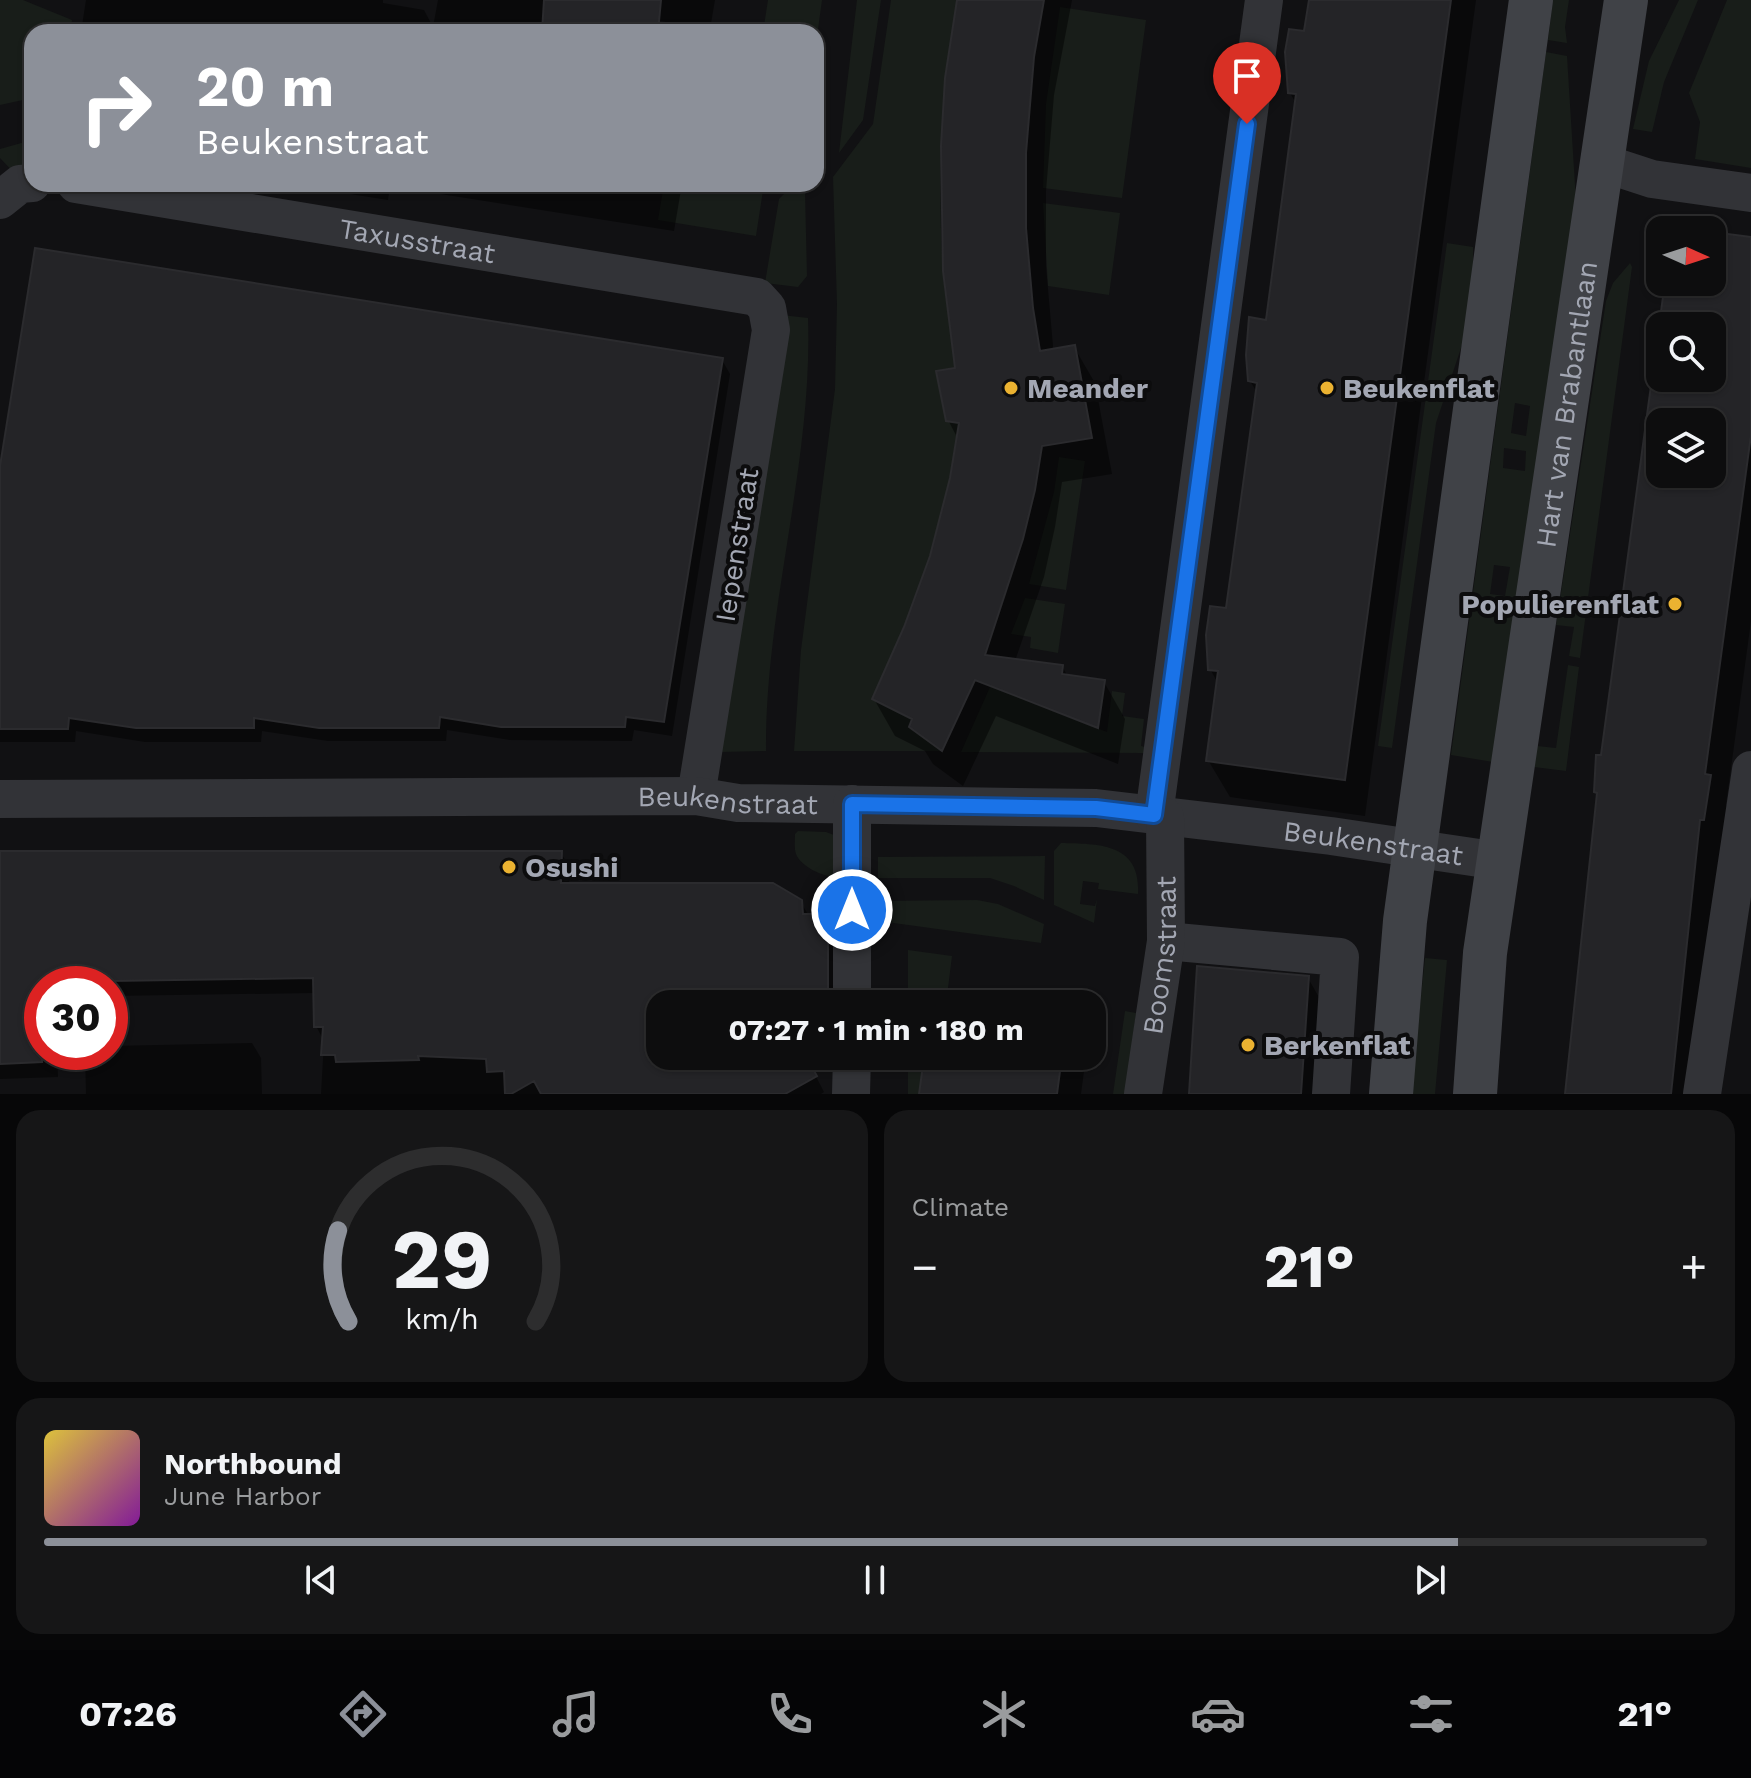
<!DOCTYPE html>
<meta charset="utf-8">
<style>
body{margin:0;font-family:"Work Sans",sans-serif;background:#161617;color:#f1f3f6;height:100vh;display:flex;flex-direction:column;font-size:30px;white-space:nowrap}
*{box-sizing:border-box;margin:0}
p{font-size:26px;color:#9a9c9e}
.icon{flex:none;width:44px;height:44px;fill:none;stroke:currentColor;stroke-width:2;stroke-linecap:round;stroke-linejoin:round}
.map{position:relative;height:1094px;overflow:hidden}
.panel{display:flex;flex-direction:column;gap:16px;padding:16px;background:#070708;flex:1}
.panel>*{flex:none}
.banner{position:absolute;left:24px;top:24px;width:800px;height:168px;border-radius:24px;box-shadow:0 2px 6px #0004,0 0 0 2px #2d2d2e;background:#8c9099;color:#fff;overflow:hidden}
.needle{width:52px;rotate:93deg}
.controls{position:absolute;left:1646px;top:216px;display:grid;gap:16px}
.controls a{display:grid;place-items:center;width:80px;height:80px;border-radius:16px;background:#0d0d0e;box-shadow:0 2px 6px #0004,0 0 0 2px #2d2d2e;font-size:40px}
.speed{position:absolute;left:24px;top:966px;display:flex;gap:16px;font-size:40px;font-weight:700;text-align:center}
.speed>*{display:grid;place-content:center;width:104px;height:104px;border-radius:50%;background:#0d0d0e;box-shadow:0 2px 6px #0004,0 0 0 2px #2d2d2e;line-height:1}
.speed .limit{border:12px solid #d22;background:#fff;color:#111}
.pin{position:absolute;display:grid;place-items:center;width:68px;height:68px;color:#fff;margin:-82px -34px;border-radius:50% 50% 50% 0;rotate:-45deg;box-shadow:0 0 8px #0007}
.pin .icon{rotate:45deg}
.me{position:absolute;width:88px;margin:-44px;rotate:0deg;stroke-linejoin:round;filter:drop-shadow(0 0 6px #0008)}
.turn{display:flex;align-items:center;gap:28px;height:168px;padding:0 40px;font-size:36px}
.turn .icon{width:104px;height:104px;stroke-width:2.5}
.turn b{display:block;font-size:56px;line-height:68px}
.big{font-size:60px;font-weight:700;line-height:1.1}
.panel .tile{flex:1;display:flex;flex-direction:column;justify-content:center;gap:12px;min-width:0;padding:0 28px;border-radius:24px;background:#161617}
.panel .dial{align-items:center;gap:0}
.dial svg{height:208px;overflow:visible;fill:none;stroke:#2d2d2e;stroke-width:7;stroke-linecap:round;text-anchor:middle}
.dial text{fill:#f1f3f6;stroke:none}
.song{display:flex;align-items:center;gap:24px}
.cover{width:96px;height:96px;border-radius:12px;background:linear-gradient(135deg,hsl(50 70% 55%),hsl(290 70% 35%))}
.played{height:8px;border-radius:4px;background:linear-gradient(90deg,#8c9099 85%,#2d2d2e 85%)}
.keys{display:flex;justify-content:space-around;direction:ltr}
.heat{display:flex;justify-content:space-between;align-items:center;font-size:44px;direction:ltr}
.panel .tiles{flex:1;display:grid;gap:16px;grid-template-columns:1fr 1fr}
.tile:last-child{grid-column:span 2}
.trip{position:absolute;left:646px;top:990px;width:460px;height:80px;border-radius:24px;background:#0d0d0e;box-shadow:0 2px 6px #0004,0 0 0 2px #2d2d2e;font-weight:700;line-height:80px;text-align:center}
.tab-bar{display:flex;height:128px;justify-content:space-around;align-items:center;background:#050506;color:#9a9c9e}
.tab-bar .icon{width:56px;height:56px}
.tab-bar .active{color:#8c9099}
.tab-bar b{font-size:36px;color:#f1f3f6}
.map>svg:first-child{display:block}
.green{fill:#181d19;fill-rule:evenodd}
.shadow{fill:#0007;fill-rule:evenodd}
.building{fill:#242427;stroke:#2b2b2e;stroke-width:2;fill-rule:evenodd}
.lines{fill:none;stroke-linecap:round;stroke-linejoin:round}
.street{stroke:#323337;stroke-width:38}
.secondary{stroke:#404247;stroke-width:44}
.route-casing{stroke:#114b97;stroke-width:20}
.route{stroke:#1a73e8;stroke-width:14}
.poi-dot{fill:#ebb231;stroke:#0c0c0d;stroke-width:3}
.labels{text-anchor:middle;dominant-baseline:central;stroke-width:8;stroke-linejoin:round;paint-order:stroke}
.street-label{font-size:28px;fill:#a3a7b3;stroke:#0c0c0d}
.poi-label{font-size:28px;font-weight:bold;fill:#a3a7b3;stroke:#0c0c0d;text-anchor:start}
</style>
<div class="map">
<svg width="1751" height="1094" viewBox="0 0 1751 1094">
<rect width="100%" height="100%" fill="#111113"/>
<path class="green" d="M 0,0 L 23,0 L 72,20 L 70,32 L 32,32 L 32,98 L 0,105 Z
M 768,0 L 822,0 L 816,44 L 816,32 L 763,32 Z
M 857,0 L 881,0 L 863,120 L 839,153 Z
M 891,0 L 957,0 C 942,90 937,180 943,272 C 946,316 959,360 959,404 C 958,503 913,610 872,699 L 913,720 L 910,727 L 942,751 L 794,751 L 801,650 L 835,389 L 837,304 L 833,177 L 873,124 Z
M 1553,0 L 1569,0 L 1565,27 L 1567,43 L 1548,40 Z
M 1679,0 L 1698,0 L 1664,82 L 1652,132 L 1633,129 L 1649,61 Z
M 1727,0 L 1751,0 L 1751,168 L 1695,159 L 1700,122 L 1689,93 Z
M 1060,7 L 1146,20 L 1122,198 L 1043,188 L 1046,104 Z
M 1546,52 L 1567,56 L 1576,201 L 1493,762 L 1451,755 ZM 1515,403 L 1530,406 L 1526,436 L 1511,433 ZM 1504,448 L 1526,451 L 1525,471 L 1503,468 ZM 1494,565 L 1510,567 L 1505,596 L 1490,594 Z
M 32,140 L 32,171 L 17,176 L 0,158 L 0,149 Z
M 664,184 L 764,184 L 756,236 L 658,220 Z
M 787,191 L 805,191 L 807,276 L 798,287 L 765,283 L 779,199 Z
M 1043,203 L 1120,213 L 1109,295 L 1048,286 Z
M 1447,243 L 1473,247 L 1473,287 L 1468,327 L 1436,423 L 1392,748 L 1378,746 Z
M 1630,263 L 1632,267 L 1580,658 L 1569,656 L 1574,627 L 1556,625 L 1606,301 L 1613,283 Z
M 782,315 L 808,318 C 813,463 765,606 766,751 L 720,752 Z
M 1059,457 L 1085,461 L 1066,590 L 1029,584 L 1054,492 Z
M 1025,598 L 1065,604 L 1058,653 L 1030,648 L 1031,637 L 1011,634 Z
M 1003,658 L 1022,699 L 1107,732 L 1112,691 L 1125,693 L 1122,716 L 1144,719 L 1141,746 L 1145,747 L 1144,753 L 961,752 Z
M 1568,665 L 1579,667 L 1566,771 L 1534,767 L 1537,746 L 1556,748 Z
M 798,831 L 826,832 L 834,835 L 836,877 C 824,877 801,867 796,854 C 794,848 795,840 795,834 Z
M 1061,843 C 1099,844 1141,843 1138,894 L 1098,889 L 1099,883 L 1083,881 L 1080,904 L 1095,906 L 1097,899 L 1094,923 L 1054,905 L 1054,851 Z
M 1045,856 L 1044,900 L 1014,886 L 990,878 L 878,878 L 878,857 Z
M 977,900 L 998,904 L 1044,924 L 1041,943 L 879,921 L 879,901 Z
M 908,950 L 952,956 L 946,1004 L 908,1004 Z
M 1425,958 L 1447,960 L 1435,1094 L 1411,1094 Z
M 1125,1011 L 1136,1013 L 1126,1094 L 1113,1094 Z
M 908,1056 L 926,1056 L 921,1094 L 908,1094 Z"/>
<path class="shadow" d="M 86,0 L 383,0 L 383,3 L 424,10 L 433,27 L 438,0 L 715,0 L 710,29 L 578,8 L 574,32 L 81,32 Z
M 959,0 L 1072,0 L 1054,95 L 1046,191 L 1046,266 L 1053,346 L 1053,350 L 1074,347 L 1095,383 L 1112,474 L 1062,482 L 1055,527 L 1044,577 L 1015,661 L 1062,666 L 1068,677 L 1104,682 L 1125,719 L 1118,764 L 996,716 L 963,786 L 933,764 L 925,751 L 895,736 L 874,699 L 905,627 L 932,556 L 952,479 L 958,439 L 948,420 L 957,369 Z
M 1311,0 L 1476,0 L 1365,816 L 1230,797 L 1208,760 L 1218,683 L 1210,669 L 1228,610 L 1258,394 L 1250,381 L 1267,322 L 1297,105 L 1290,93 L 1306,33 Z
M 287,184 L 682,184 L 674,231 L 390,186 L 388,200 Z
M 1712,234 L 1751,243 L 1751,621 L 1726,805 L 1731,814 L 1695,1094 L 1568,1094 L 1603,758 L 1660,335 L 1660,378 L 1712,378 L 1712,326 L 1661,326 L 1667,282 L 1712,282 ZM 1660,422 L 1712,422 L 1712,474 L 1660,474 Z
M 722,360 L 730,374 L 672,736 L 634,730 L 632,741 L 510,740 L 447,730 L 446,741 L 328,741 L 262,731 L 261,742 L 145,742 L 76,731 L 75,742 L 0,742 L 0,481 Z
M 0,853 L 561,853 L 570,868 L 569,885 L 800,901 L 809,916 L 827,916 L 836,931 L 836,1004 L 660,1004 L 660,1056 L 836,1057 L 806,1057 L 824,1092 L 821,1094 L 321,1094 L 324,1041 L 316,1026 L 315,993 L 110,996 L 110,984 L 42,984 L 42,1052 L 57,1052 L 58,1077 L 0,1079 Z
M 1308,978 L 1329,1015 L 1324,1094 L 1191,1094 Z
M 252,1043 L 261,1058 L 262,1094 L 86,1094 L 85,1052 L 110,1052 L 110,1046 Z
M 980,1056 L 1086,1056 L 1081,1094 L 920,1094 L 978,1067 Z"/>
<path class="building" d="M 544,0 L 661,0 L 658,32 L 542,32 Z
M 957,0 L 1044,0 L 1034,57 L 1026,153 L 1026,228 L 1033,308 L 1040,351 L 1075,345 L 1092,438 L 1042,446 L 1035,490 L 1023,539 L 985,655 L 1063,665 L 1062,674 L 1105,680 L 1098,728 L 975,680 L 942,751 L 909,727 L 912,719 L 872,699 L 904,627 L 930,556 L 950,478 L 959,423 L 946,421 L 936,371 L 955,368 L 943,271 L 941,146 L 945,78 Z
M 1309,0 L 1451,0 L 1345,780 L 1206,761 L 1218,671 L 1208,670 L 1206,635 L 1210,606 L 1226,608 L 1257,383 L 1248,381 L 1246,355 L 1249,317 L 1266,320 L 1296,94 L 1288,93 L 1285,52 L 1289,29 L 1304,31 Z
M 1712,232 L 1751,237 L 1751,435 L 1705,774 L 1711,775 L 1704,820 L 1700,820 L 1671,1094 L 1565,1094 L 1597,793 L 1594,792 L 1596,755 L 1601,755 L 1665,282 L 1712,282 ZM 1660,326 L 1712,326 L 1712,378 L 1660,378 ZM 1660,422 L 1712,422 L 1712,474 L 1660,474 Z
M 35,248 L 723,358 L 664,722 L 626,717 L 625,727 L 501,727 L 440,717 L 439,728 L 319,728 L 254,718 L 254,728 L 136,728 L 69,718 L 68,729 L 0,729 L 0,466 Z
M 0,851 L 562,851 L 561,883 L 773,883 L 802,900 L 803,914 L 828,914 L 828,1004 L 660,1004 L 660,1056 L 806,1056 L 817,1076 L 785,1094 L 541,1094 L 534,1081 L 511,1094 L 505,1094 L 504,1071 L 487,1072 L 486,1059 L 418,1056 L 419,1060 L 336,1062 L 335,1055 L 321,1055 L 323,1027 L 314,1027 L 313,978 L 47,982 L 42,984 L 42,1062 L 0,1064 Z
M 1197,966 L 1309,976 L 1301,1094 L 1189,1094 Z
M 978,1056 L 1062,1056 L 1057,1094 L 919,1094 L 924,1058 L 976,1065 Z"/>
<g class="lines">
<g class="street">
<path d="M 1603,163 L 1652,179 L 1751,193"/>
<path id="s1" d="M 76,184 L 757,297 L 767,308 L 771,330 L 696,796"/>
<path d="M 0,200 L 20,184 L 32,183"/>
<path id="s2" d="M 0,799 L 696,796 L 738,803 L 1096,808 L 1331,836 L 1499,861"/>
<path d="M 1154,815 L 1264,0"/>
<path d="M 1166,941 L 1340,957 L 1331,1094"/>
<path d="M 852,1004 L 852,804"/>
<path d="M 851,1094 L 852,1056"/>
<path id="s3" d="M 1143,1094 L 1166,941 L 1165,817"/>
<path d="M 1702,1094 L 1751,770"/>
</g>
<g class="secondary">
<path d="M 1391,1094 L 1405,921 L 1531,0"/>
<path id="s4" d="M 1475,1094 L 1485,953 L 1626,0"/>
</g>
</g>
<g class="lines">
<defs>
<path id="route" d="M 852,910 L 852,804 L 1096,808 L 1154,815 L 1247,124"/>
</defs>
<use href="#route" class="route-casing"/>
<use href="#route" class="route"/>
</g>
<g class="poi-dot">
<circle cx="1011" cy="388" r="8"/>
<circle cx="1327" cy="388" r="8"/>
<circle cx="1675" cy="604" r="8"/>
<circle cx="509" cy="867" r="8"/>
<circle cx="1248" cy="1045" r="8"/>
</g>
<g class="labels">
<g class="street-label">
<text stroke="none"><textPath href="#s1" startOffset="346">Taxusstraat</textPath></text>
<text stroke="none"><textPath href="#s4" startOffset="696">Hart van Brabantlaan</textPath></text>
<text transform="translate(737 545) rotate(-81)">Iepenstraat</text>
<text stroke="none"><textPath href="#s2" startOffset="728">Beukenstraat</textPath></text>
<text stroke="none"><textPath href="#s2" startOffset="1376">Beukenstraat</textPath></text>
<text stroke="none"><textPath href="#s3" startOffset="140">Boomstraat</textPath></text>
</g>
<g class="poi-label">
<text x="1027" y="388">Meander</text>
<text x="1343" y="388">Beukenflat</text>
<text x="1659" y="604" text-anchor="end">Populierenflat</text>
<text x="525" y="867">Osushi</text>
<text x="1264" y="1045">Berkenflat</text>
</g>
</g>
</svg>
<div class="controls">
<a><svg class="needle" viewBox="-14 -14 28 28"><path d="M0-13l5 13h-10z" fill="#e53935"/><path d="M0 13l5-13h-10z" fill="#9a9c9e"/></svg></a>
<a><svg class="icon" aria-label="search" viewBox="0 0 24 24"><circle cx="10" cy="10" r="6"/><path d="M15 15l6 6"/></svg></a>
<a><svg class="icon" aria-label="layers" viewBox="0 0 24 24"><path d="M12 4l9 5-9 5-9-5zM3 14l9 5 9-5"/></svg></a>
</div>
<div class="speed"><div class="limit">30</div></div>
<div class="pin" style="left:1247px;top:124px;background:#d93025"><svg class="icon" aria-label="arrive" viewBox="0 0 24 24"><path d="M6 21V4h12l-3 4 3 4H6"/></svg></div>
<svg class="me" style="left:852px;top:910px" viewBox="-20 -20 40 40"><circle r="17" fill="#1a73e8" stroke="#fff" stroke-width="3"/><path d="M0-11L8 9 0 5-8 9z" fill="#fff"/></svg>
<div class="trip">07:27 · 1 min · 180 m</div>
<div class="banner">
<div class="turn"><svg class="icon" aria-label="right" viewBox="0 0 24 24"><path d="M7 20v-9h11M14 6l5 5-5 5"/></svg><div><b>20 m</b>Beukenstraat</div></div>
</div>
</div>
<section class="panel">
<div class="tiles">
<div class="tile dial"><svg viewBox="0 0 100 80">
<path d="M14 69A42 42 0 1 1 86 69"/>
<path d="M14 69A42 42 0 0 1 10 34" stroke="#8c9099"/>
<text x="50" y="56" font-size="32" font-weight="700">29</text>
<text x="50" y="72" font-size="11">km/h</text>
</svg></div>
<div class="tile"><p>Climate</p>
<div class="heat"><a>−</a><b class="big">21°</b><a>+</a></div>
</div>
<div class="tile">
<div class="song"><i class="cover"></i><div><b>Northbound</b><p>June Harbor</p></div></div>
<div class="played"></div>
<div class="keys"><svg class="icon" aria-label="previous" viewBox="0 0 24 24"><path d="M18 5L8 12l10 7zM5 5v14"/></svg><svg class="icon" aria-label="pause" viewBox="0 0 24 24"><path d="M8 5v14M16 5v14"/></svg><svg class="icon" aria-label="next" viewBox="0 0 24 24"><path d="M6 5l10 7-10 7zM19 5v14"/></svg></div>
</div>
</div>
</section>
<nav class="tab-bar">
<b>07:26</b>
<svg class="icon active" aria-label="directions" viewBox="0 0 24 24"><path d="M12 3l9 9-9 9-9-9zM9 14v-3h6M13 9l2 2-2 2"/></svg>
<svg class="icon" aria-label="music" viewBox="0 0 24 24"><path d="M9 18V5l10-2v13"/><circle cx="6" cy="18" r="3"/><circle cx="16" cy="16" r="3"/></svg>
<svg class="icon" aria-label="phone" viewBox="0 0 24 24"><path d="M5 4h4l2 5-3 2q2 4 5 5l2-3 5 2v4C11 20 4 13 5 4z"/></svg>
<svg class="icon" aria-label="climate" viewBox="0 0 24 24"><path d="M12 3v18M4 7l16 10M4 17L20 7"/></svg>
<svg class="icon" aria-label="car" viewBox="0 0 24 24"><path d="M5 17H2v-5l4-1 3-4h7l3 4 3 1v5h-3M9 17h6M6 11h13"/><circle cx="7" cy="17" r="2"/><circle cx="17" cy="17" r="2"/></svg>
<svg class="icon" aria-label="filters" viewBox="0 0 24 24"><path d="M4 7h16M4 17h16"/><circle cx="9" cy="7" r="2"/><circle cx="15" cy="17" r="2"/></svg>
<b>21°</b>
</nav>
